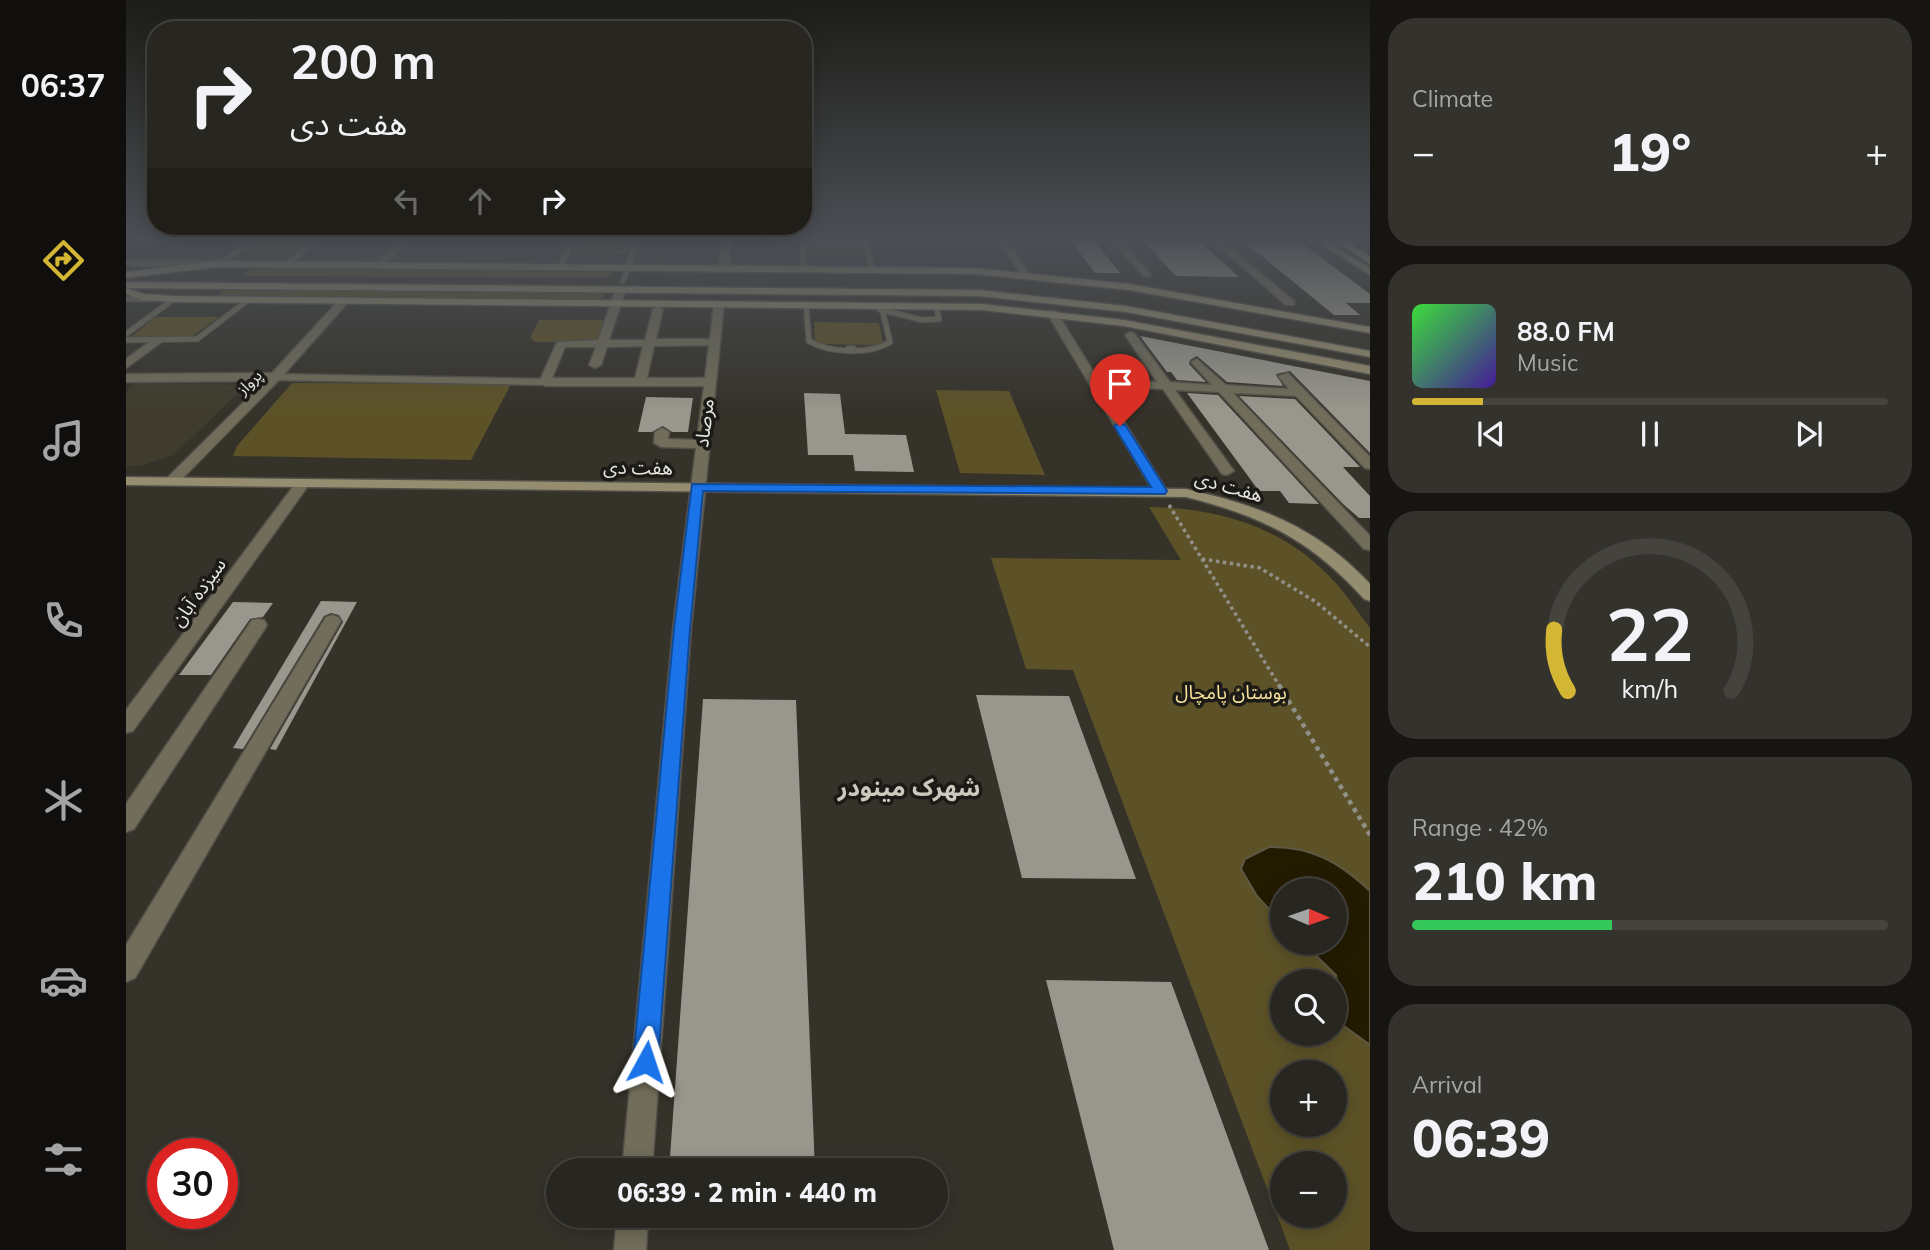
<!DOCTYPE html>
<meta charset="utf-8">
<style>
body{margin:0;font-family:Mulish,"Noto Sans Arabic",sans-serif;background:#34322d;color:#f1f3f6;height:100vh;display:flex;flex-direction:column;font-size:26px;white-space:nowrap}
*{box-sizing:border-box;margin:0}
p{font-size:23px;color:#a5a5a5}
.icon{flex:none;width:38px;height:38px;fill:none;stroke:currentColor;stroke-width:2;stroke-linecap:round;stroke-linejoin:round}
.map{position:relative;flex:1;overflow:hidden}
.panel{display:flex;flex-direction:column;gap:18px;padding:18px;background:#161512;width:560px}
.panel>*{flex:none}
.top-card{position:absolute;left:21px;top:21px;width:665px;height:214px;border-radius:28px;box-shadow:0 4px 18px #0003,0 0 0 2px #44433e;background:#282620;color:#f1f3f6;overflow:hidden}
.needle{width:46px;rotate:92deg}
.buttons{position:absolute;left:1144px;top:878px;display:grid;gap:14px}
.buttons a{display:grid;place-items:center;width:77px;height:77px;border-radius:50%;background:#282620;box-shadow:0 4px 18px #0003,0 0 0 2px #44433e;font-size:35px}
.speed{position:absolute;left:21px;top:1138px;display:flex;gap:14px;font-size:35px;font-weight:700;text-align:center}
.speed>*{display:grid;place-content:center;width:91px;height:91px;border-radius:50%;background:#282620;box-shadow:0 4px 18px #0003,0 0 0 2px #44433e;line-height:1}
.speed .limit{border:10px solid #d22;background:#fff;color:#111}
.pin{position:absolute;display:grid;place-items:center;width:60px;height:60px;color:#fff;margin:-72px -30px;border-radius:50% 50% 50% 0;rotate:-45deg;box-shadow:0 0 7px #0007}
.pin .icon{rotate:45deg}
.me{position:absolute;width:77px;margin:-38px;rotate:5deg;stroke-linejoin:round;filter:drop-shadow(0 0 5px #0008)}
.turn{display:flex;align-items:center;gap:24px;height:147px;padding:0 28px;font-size:32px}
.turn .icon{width:91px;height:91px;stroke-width:2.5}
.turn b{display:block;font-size:49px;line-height:60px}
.lanes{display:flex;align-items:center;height:66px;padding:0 28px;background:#0003;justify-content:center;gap:35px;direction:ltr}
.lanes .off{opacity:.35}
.big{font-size:52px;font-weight:800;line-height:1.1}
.panel .tile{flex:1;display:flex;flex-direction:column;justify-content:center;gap:10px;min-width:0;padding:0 24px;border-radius:28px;background:#34322d}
.panel .dial{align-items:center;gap:0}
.dial svg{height:182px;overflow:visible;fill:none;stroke:#44433e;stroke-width:7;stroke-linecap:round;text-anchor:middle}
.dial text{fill:#f1f3f6;stroke:none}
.song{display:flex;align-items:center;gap:21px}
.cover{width:84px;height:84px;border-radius:10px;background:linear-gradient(135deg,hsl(120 70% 55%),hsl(260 70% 35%))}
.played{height:7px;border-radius:4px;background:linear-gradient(90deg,#d4b635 15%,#44433e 15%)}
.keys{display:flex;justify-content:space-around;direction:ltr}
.heat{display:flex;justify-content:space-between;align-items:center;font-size:38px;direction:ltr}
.charge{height:10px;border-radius:5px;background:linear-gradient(90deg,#34c759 42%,#44433e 0)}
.trip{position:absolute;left:420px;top:1158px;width:402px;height:70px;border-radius:35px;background:#282620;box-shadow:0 4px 18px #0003,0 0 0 2px #44433e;font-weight:800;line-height:70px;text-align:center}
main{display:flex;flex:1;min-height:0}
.tabs{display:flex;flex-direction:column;width:126px;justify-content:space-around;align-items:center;background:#100f0d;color:#a5a5a5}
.tabs .icon{width:49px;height:49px}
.tabs .current{color:#d4b635}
.tabs b{font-size:32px;color:#f1f3f6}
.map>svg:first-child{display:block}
.built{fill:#3f3c2d}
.green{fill:#5d5227;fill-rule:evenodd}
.water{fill:#231b00;stroke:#5e5844;stroke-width:2}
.building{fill:#99978d}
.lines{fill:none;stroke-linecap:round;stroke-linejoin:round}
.lane-far1-casing{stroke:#514f47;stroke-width:7}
.lane-casing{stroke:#514f47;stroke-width:9}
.street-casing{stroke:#514f47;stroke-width:3}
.secondary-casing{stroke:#514f47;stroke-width:3}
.primary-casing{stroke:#514f47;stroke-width:3}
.path-far1{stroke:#918f89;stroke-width:3.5;stroke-dasharray:3.5 3.5;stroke-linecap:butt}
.path{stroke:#918f89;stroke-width:4.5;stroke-dasharray:4.5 4.5;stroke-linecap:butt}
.lane-far1{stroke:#716d5a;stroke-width:5}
.lane{stroke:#716d5a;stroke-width:6}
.street{fill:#716d5a;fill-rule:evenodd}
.secondary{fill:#958d6f;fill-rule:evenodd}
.primary{fill:#b0a67f;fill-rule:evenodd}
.route{fill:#1a73e8;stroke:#114b97;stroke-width:2}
.labels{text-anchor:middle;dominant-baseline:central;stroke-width:7;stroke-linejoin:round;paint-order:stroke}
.far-street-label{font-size:16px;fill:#e7e6e1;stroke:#1b1a16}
.street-label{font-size:19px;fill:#e7e6e1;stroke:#1b1a16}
.park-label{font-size:19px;fill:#f6e29a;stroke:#1b1a16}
.near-neighbourhood-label{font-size:24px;font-weight:bold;fill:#cbc9be;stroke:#1b1a16}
</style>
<main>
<nav class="tabs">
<b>06:37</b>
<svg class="icon current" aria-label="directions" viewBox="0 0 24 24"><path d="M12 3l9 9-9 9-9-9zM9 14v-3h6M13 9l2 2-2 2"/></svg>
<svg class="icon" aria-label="music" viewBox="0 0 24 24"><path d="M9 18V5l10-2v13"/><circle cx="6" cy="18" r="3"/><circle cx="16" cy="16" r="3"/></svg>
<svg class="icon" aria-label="phone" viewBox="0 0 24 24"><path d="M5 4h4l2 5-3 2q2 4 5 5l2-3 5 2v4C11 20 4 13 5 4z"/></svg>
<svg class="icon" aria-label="climate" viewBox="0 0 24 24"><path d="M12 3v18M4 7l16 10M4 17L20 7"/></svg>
<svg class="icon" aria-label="car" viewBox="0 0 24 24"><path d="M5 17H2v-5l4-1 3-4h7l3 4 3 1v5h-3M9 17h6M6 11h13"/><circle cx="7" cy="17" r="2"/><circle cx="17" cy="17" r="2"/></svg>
<svg class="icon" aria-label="filters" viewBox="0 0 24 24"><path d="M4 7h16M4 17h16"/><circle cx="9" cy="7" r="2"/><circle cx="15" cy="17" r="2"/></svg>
</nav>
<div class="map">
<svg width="1244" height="1250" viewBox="0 0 1244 1250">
<rect width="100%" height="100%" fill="#35322a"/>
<path class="built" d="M 10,383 L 120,385 L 48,455 L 14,466 L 0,466 L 0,391 Z"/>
<path class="green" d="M 135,238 L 186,238 L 171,251 L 116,251 Z
M 456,239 L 500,239 L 506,241 L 501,254 L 446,253 Z
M 727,240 L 734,243 L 737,255 L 681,255 L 680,242 Z
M 128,267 L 488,270 L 486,276 L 477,278 L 117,276 Z
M 101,288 L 470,292 L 479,293 L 477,298 L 468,300 L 89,297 Z
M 29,317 L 93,317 L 64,338 L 4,338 Z
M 413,320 L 478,320 L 471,339 L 466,342 L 409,342 L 404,338 Z
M 688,322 L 753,323 L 757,342 L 750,345 L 695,344 L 689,341 Z
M 166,383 L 385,384 L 345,460 L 107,456 L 111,446 Z
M 810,390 L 883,391 L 919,475 L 834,473 Z
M 1023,507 C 1091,508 1156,526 1204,577 C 1219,592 1231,611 1244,628 L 1244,1250 L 1164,1250 L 947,670 L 900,669 L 865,558 L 1055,560 ZM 1157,891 L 1209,891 L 1209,943 L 1157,943 ZM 1157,982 L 1209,982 L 1209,1034 L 1157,1034 ZM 1157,1073 L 1209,1073 L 1209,1125 L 1157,1125 ZM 1157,1164 L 1209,1164 L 1209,1216 L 1157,1216 Z"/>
<path class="water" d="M 1143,847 C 1186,846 1214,863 1244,891 L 1244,1045 L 1218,1026 L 1210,975 L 1177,943 L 1209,943 L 1209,891 L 1157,891 L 1157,924 L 1131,896 L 1115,869 L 1119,859 Z"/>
<path class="building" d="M 942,237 L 965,237 L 994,273 L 969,273 Z
M 1019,243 L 1076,244 L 1113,277 L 1050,276 Z
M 1121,244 L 1177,244 L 1244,294 L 1244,303 L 1220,303 L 1234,315 L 1208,315 Z
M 1014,336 L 1244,381 L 1244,453 L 1164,371 L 1150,374 L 1157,386 L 1101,382 L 1071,356 L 1064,360 L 1063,364 L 1080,382 L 1051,380 L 1045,372 L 1041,372 Z
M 678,393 L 714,394 L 719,434 L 780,435 L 788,472 L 729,471 L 727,455 L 682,455 Z
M 1061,393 L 1092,395 L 1193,504 L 1163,503 L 1154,491 L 1133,491 Z
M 1113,396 L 1169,399 L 1234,467 L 1217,467 L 1244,496 L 1244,518 L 1233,518 L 1217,504 Z
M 520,397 L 567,398 L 562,432 L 546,432 L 537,426 L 526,432 L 512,432 Z
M 195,601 L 231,602 L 150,750 L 144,749 L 217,622 L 213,615 L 205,613 L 198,616 L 117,749 L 107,748 Z
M 107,602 L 147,603 L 137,617 L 124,619 L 85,675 L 53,675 Z
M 850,695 L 943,696 L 1010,879 L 896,878 Z
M 577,699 L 670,700 L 689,1171 L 543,1171 Z
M 920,980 L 1045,982 L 1143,1250 L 988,1250 Z"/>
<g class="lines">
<defs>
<path id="lane-far1" d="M 94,264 L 130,238
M 161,264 L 193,238
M 434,267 L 447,240 L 453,238
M 677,268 L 677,240 L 727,238 L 739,242 L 746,269
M 497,281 L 511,241 L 507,238
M 0,299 L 23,299
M 680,304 L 683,341 C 703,353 744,355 764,342 L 755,305
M 753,309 L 796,320 L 813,319 L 810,305
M 0,334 L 48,299
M 0,340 L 71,339 L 122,300"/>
<path id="lane" d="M 723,349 L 727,349
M 149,377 L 419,382"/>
<path id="street" d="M 277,238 L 285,238 L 257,267 L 251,267 L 251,263 Z
M 597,238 L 605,238 L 603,268 L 598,271 L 593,268 Z
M 872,238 L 880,238 L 904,275 L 902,277 L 896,277 Z
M 983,238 L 991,238 L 1024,273 L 1024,277 L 1018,277 Z
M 1083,238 L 1092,238 L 1168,301 L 1168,305 L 1160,305 Z
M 1099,238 L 1195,238 L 1191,241 L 1103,241 Z
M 0,260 L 90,261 L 95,264 L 90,267 L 0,266 Z
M 495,286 L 500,289 L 483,340 L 519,340 L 527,309 L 532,306 L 537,309 L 530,339 L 584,339 L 588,304 L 593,301 L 598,304 L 565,629 L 526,1171 L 496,1171 L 547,629 L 570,448 L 535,447 L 528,443 L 529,432 L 536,428 L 543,432 L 542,439 L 571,440 L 578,386 L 419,386 L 413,382 L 431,342 L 472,340 L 490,289 ZM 583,345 L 579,378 L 521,378 L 528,346 ZM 517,346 L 509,378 L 426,378 L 439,347 L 470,347 L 463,365 L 469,368 L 475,365 L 481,347 Z
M 215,298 L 224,300 L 153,380 L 50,485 L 40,485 L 40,479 L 139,381 L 0,382 L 0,374 L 146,373 Z
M 922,311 L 930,311 L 972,379 L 1031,382 L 999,335 L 1004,332 L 1008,333 L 1044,382 L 1086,385 L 1065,362 L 1071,359 L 1100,385 L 1163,389 L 1152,376 L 1162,373 L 1244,457 L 1244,469 L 1239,468 L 1170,396 L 1107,393 L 1244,536 L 1244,550 L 1238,549 L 1093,392 L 1049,390 L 1108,471 L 1101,475 L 1096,474 L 1037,389 L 976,386 L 1041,491 L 1034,495 L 1029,494 L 921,313 Z
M 27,339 L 37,341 L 0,368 L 0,359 Z
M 177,479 L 184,483 L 7,731 L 0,733 L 0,710 L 172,480 Z
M 206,615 L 212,617 L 215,621 L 9,978 L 0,982 L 0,945 L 200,617 Z
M 132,619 L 138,620 L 141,625 L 138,630 L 8,829 L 0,832 L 0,804 L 126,620 Z
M 491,1216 L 522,1216 L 520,1250 L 488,1250 Z"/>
<path id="secondary" d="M 1186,238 L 1195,238 L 1244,268 L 1244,275 Z
M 90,261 L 849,268 L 1003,284 L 1244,327 L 1244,333 L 1003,290 L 849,274 L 90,267 L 0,278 L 0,272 Z
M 0,282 L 853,290 L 1000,306 L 1244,351 L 1244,357 L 1000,312 L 853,296 L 0,288 Z
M 0,288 L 18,294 L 48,296 L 856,304 L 998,320 L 1244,366 L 1244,374 L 998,326 L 856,310 L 48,302 L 17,300 L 0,294 Z
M 0,477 L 1060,489 C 1135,506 1191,527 1244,584 L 1244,601 L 1238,599 C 1186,541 1136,516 1060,497 L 0,485 Z"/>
<path id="primary" d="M 1206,238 L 1215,238 L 1244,257 L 1244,264 Z"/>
</defs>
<use href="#lane-far1" class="lane-far1-casing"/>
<use href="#lane" class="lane-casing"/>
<use href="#street" class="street-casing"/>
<use href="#secondary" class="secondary-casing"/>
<use href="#primary" class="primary-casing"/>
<path class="path-far1" d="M 1043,505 L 1154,687
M 1076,559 L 1134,568 L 1190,602 L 1244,647"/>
<path class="path" d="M 1153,685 L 1244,835"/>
<use href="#lane-far1" class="lane-far1"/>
<use href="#lane" class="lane"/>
<use href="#street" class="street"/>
<use href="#secondary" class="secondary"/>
<use href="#primary" class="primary"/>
</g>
<linearGradient id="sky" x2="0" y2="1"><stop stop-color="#1d1c17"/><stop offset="0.58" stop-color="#4b4f55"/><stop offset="1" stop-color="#4b4f55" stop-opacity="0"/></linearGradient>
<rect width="1244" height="412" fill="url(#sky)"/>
<path class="route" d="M 994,422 L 1000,426 L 1041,491 L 1039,494 L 577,491 L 564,629 L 532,1062 L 529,1071 L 520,1075 L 511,1071 L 507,1062 L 548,629 L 566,484 L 1025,487 L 988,426 Z"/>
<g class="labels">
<g class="far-street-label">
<text transform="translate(123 382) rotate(-45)">پرواز</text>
</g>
<g class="street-label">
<text transform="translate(578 423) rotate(-83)">مرصاد</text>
<text transform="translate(512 467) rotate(1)">هفت دی</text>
<text transform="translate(1103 486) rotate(16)">هفت دی</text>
<text transform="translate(72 592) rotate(-54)">سیزده آبان</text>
</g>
<g class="park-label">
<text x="1105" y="692">بوستان پامچال</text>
</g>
<g class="near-neighbourhood-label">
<text x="783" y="787">شهرک مینودر</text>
</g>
</g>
</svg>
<div class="buttons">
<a><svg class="needle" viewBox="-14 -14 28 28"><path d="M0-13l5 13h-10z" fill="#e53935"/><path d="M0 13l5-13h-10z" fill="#a5a5a5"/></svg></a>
<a><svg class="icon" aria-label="search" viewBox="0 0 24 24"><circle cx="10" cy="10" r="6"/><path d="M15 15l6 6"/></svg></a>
<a>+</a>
<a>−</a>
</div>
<div class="speed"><div class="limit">30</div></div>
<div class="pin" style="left:994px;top:426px;background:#d93025"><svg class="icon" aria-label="arrive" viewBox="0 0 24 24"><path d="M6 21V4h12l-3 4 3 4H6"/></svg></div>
<svg class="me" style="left:520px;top:1062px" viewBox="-20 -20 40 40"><path d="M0-17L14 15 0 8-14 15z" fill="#1a73e8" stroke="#fff" stroke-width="4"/></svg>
<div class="trip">06:39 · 2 min · 440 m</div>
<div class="top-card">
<div class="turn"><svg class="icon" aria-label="right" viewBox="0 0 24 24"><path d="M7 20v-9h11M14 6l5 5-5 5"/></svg><div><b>200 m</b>هفت دی</div></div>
<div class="lanes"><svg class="icon off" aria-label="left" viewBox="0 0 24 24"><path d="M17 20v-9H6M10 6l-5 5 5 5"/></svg><svg class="icon off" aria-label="ahead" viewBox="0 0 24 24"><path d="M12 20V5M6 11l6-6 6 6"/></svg><svg class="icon" aria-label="right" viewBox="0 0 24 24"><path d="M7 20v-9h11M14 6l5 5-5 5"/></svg></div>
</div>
</div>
<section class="panel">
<div class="tile"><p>Climate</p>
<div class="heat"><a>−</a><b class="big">19°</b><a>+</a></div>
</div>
<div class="tile">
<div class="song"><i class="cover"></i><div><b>88.0 FM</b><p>Music</p></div></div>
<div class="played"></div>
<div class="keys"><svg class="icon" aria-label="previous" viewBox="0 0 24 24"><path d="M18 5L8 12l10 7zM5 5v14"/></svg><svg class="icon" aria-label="pause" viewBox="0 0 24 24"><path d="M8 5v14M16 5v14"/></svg><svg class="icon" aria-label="next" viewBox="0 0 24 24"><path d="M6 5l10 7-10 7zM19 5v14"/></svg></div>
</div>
<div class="tile dial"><svg viewBox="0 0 100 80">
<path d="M14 69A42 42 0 1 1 86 69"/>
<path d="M14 69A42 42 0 0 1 8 42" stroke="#d4b635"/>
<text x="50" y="56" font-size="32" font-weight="700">22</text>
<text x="50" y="72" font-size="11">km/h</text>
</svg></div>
<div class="tile"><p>Range · 42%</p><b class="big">210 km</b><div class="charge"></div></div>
<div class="tile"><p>Arrival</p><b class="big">06:39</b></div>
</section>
</main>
